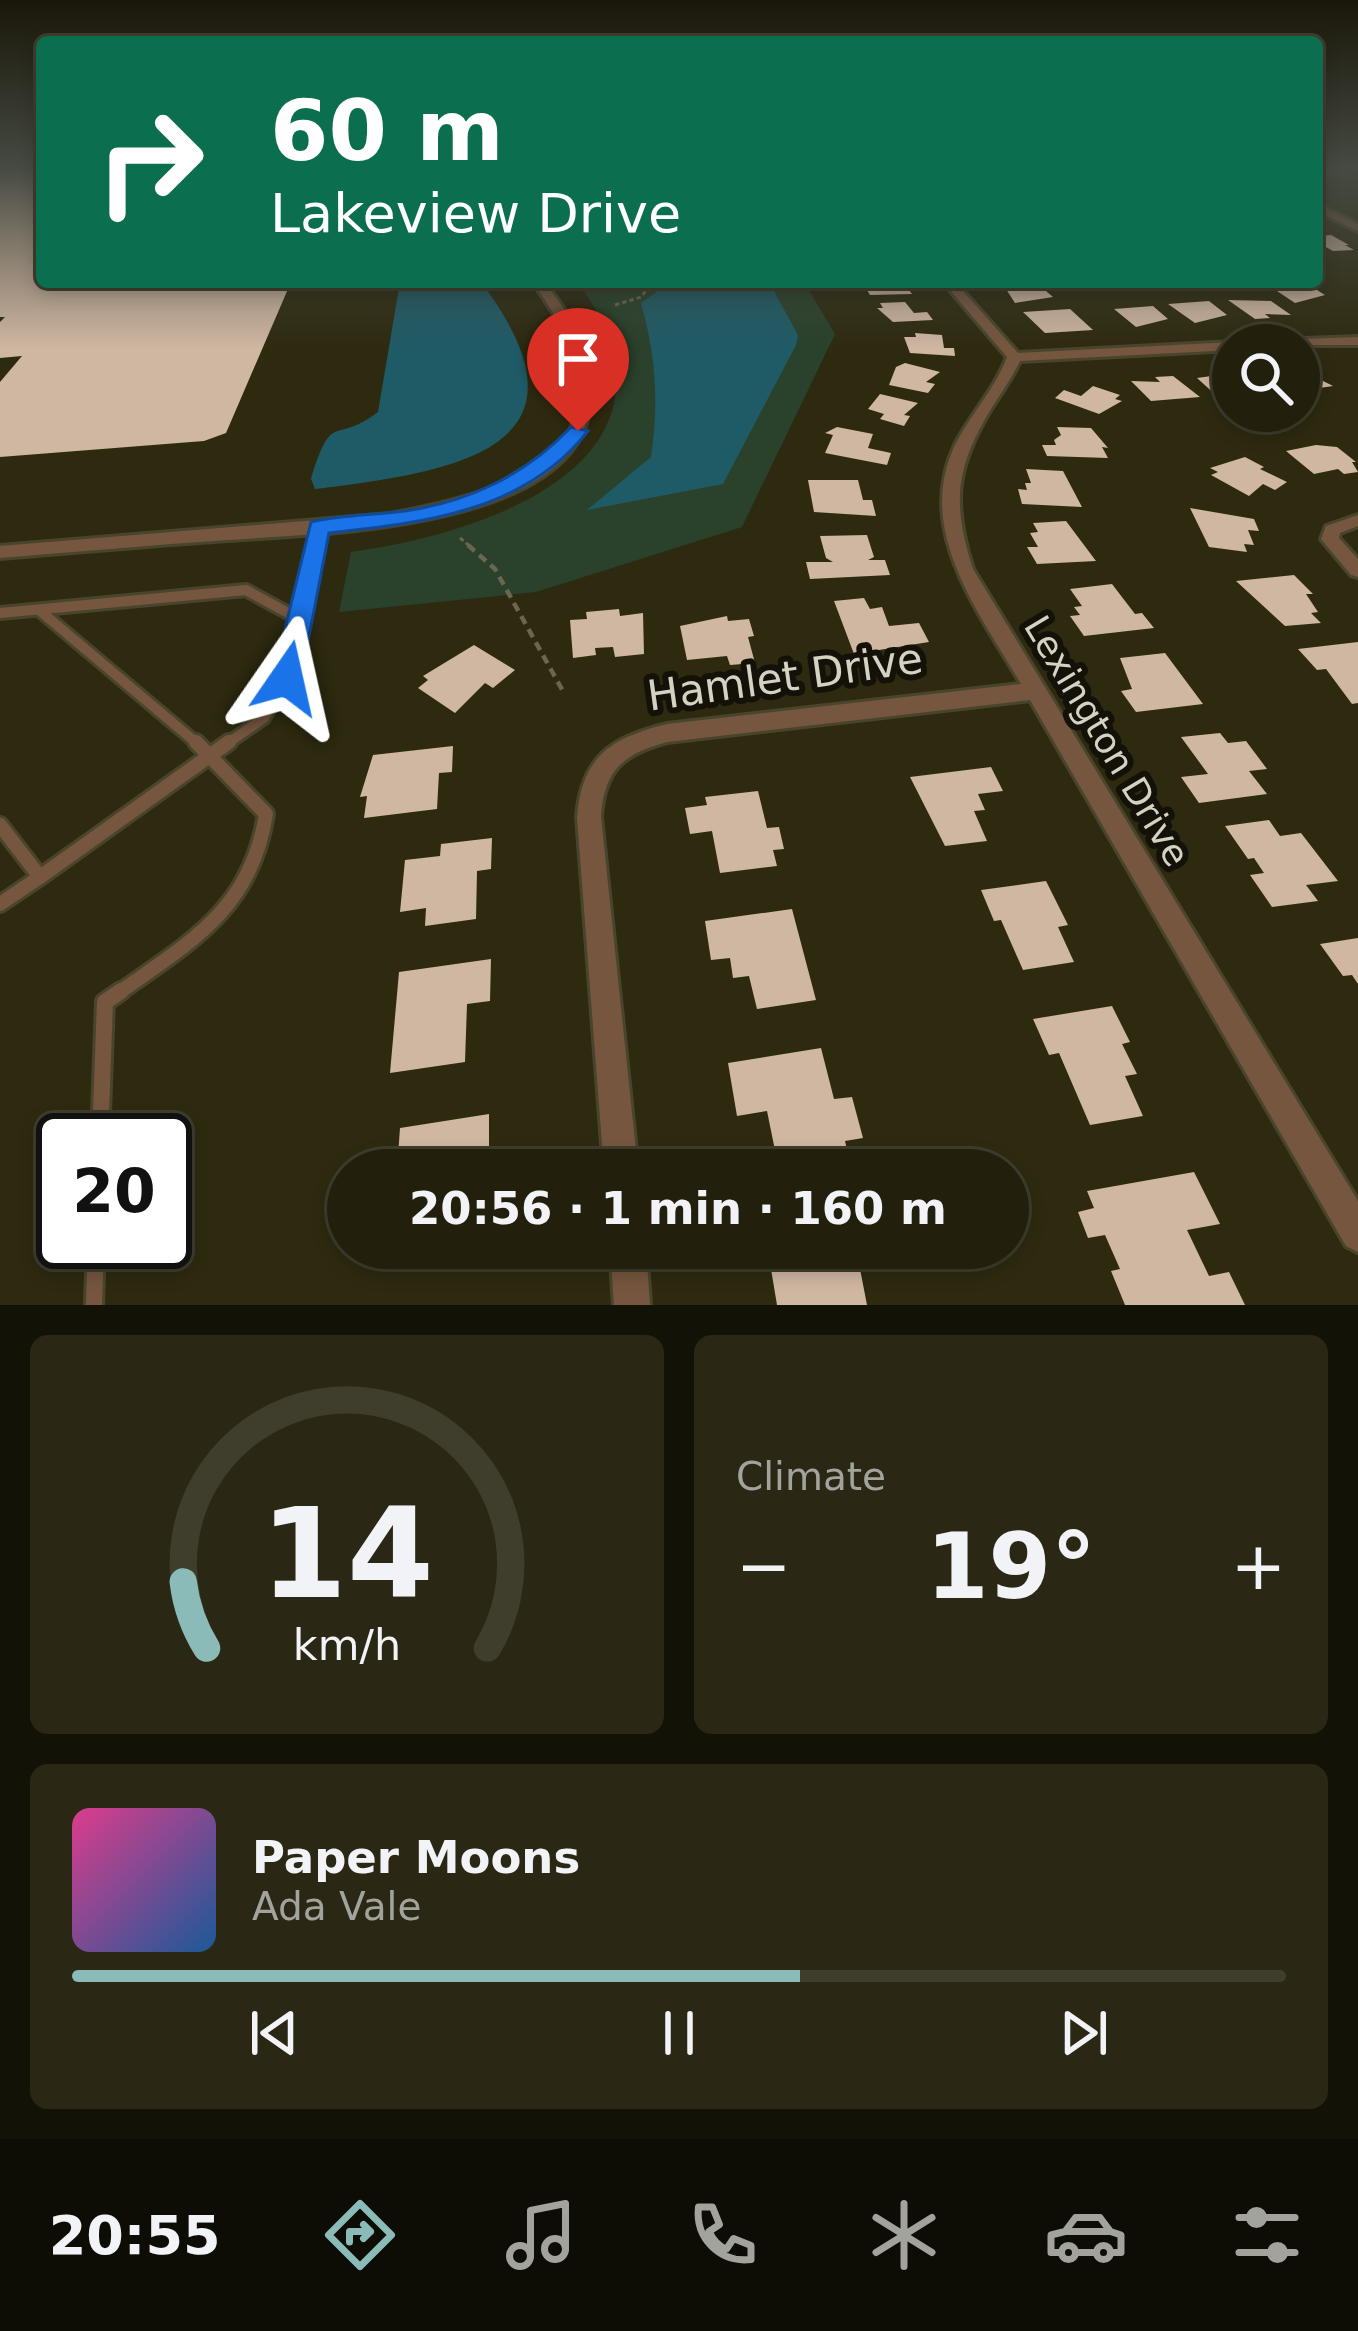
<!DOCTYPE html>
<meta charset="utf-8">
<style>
body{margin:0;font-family:"DejaVu Sans",sans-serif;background:#2a2815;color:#f1f3f6;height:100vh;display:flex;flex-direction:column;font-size:45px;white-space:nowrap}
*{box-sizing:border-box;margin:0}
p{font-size:39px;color:#a2a39d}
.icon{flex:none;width:66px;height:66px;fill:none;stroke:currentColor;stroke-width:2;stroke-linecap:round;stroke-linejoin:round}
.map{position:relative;height:1305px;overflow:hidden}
.sheet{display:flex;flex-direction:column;gap:30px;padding:30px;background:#131207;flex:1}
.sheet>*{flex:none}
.banner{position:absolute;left:36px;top:36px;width:1287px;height:252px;border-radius:12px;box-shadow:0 6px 18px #0003,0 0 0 3px #3f3e2d;background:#0b6e4f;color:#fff;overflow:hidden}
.fabs{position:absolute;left:1212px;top:324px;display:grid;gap:24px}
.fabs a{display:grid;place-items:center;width:108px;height:108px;border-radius:50%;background:#22200c;box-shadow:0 6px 18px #0003,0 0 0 3px #3f3e2d;font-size:60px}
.speed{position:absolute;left:36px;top:1113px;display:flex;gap:24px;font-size:60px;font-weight:700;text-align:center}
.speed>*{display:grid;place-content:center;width:156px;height:156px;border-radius:50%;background:#22200c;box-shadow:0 6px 18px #0003,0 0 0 3px #3f3e2d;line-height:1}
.speed .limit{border:6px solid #111;border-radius:18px;background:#fff;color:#111}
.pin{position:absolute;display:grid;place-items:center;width:102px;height:102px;color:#fff;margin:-123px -51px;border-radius:50% 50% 50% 0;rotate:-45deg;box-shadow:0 0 12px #0007}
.pin .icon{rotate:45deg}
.me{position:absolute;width:132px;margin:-66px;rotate:11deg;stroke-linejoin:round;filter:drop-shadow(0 0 9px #0008)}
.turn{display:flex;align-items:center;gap:42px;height:252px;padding:0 36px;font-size:54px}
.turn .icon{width:156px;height:156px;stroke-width:2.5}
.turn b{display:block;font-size:84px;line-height:102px}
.big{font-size:90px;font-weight:800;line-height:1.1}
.sheet .tile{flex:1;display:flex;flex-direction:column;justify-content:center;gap:18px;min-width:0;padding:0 42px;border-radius:18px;background:#2a2815}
.sheet .dial{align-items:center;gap:0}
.dial svg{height:312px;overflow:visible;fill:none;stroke:#3f3e2d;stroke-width:7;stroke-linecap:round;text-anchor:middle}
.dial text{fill:#f1f3f6;stroke:none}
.song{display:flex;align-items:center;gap:36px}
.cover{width:144px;height:144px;border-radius:18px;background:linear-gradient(135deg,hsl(330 70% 55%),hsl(210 70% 35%))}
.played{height:12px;border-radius:6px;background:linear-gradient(90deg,#8bbbb9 60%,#3f3e2d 60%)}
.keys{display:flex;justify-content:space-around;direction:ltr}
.heat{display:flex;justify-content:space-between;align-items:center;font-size:66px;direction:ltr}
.sheet .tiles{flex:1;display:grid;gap:30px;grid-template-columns:1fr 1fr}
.tile:last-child{grid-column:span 2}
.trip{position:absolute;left:327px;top:1149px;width:702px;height:120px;border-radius:60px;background:#22200c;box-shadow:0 6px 18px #0003,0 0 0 3px #3f3e2d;font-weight:800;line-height:120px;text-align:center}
.dock{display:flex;height:192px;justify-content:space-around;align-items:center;background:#0e0d05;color:#a2a39d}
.dock .icon{width:84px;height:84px}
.dock .selected{color:#8bbbb9}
.dock b{font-size:54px;color:#f1f3f6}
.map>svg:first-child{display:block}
.green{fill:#2a412b}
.water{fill:#1f5b67}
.building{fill:#d0b7a2}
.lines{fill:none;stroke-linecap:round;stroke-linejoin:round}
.service-far3-casing{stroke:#49452d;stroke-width:12}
.service-far2-casing{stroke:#49452d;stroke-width:16}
.service-far1-casing{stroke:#49452d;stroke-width:20}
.service-casing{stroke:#49452d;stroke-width:22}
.minor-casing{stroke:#49452d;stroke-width:6}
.path-far1{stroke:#6a6650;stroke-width:3;stroke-dasharray:4.5 3;stroke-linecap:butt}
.path{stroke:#6a6650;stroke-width:4.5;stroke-dasharray:9 6;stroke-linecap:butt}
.service-far3{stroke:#76563f;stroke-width:8}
.service-far2{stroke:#76563f;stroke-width:10}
.service-far1{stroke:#76563f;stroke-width:14}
.service{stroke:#76563f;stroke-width:16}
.minor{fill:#76563f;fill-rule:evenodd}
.route{fill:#1a73e8;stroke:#114b97;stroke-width:3}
.labels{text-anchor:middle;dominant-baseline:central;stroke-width:12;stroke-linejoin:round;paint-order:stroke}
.street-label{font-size:36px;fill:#d5d2c3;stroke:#141208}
.near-street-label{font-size:42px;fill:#d5d2c3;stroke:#141208}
</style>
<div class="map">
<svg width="1358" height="1305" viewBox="0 0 1358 1305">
<rect width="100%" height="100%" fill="#2e2a10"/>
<path class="green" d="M 578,282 L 804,282 L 835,334 L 742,527 L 536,592 L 339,612 L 351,552 C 490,533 704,459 578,282 Z"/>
<path class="water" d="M 405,282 L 481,282 C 609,452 448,472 315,489 L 311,479 C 333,408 334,446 378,412 L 399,288 Z
M 662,282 L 769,282 L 798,335 L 796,345 L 723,484 L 587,510 L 651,457 C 659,403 656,356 641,303 L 662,288 Z"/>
<path class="building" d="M 0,167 L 42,167 L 42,230 L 36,236 L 42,235 L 42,282 L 291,282 L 226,433 L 204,441 L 0,457 L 0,382 L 22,356 L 0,358 L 0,322 L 5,317 L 0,317 Z
M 1331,235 L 1349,245 L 1345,245 L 1354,250 L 1333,251 L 1317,242 L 1317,236 Z
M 862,282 L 891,282 L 895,287 L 906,286 L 912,294 L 870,295 Z
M 1026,285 L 1040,286 L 1053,297 L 1015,303 L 1004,286 Z
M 1309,285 L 1325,295 L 1295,303 L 1271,287 Z
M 1228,300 L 1271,301 L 1291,315 L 1265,314 L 1270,318 L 1255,319 Z
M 1209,301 L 1227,315 L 1195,323 L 1168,304 Z
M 905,302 L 914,313 L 927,312 L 933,320 L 893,322 L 877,308 L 883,308 L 880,303 Z
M 1153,306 L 1168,319 L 1136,327 L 1114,309 Z
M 1070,309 L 1093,330 L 1045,333 L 1023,312 Z
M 915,333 L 942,335 L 944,348 L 954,348 L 955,356 L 910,353 L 904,337 L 916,337 Z
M 905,363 L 940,372 L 926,382 L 935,384 L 928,393 L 889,385 L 896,367 Z
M 1299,365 L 1317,378 L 1333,386 L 1299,391 Z
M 1233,373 L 1233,396 L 1218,397 L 1197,378 Z
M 1173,376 L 1200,397 L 1151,401 L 1131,381 L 1160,382 L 1155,377 Z
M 1093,386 L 1120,395 L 1115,399 L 1122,401 L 1099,414 L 1055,398 L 1064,390 L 1081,396 Z
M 880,394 L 918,403 L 904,415 L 910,416 L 904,426 L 880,419 L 884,414 L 868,409 Z
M 837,427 L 873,434 L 868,448 L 891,453 L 887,465 L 825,453 L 833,435 L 825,433 Z
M 1057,427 L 1091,428 L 1108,448 L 1102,447 L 1108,458 L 1047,456 L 1042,445 L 1056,445 L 1054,440 L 1061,435 Z
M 1316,445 L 1337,447 L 1356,462 L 1352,462 L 1358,472 L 1344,474 L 1338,469 L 1314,474 L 1286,451 Z
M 1245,457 L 1264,467 L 1260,469 L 1287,482 L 1275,490 L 1263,484 L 1249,496 L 1211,475 L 1218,472 L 1210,468 Z
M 1026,469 L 1063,471 L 1082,507 L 1022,504 L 1018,489 L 1027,490 L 1025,483 L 1031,483 Z
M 808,480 L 858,480 L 863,500 L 872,500 L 876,516 L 814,512 Z
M 1190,508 L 1254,519 L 1259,531 L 1248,530 L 1254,545 L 1244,544 L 1247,552 L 1209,547 Z
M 1066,521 L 1096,561 L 1037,564 L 1027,547 L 1038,547 L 1030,533 L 1038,532 L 1033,523 Z
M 867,535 L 874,557 L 868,560 L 885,560 L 890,575 L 810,579 L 806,562 L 833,562 L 826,558 L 820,536 Z
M 1294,575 L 1313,594 L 1306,594 L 1318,612 L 1311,613 L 1321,623 L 1285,626 L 1236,581 Z
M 1112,584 L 1135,614 L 1142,613 L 1154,628 L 1084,636 L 1070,616 L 1080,615 L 1074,607 L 1082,606 L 1070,589 Z
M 864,598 L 870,609 L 882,607 L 889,626 L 919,623 L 929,642 L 854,654 L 834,601 Z
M 619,609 L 620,616 L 643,613 L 644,654 L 615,657 L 613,647 L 595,648 L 596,655 L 573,658 L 570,620 L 587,619 L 586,612 Z
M 727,616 L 728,621 L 749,619 L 754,636 L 748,637 L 755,663 L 730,665 L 727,656 L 687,660 L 680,626 Z
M 1358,642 L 1358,703 L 1352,704 L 1326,669 L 1317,670 L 1298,649 Z
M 474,645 L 515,670 L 493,688 L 485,683 L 455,713 L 418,688 L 428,680 L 423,676 Z
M 1165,653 L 1203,704 L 1136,712 L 1121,691 L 1132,689 L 1120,658 Z
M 1220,733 L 1228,743 L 1246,741 L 1267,769 L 1249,771 L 1267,794 L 1199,803 L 1181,777 L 1208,774 L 1181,737 Z
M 453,746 L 452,772 L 439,773 L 437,809 L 364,818 L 367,796 L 360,797 L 373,755 Z
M 991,767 L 1003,791 L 978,794 L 985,810 L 974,811 L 987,841 L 945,846 L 910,777 Z
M 758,791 L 767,828 L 779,827 L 784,849 L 773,850 L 777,866 L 720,873 L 712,831 L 690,834 L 685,808 L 707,805 L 705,797 Z
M 1269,820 L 1280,836 L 1301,833 L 1338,881 L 1306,885 L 1318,901 L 1272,907 L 1250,875 L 1264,873 L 1254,858 L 1248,859 L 1225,826 Z
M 492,838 L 491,869 L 477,871 L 476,919 L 425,926 L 426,908 L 400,912 L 405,860 L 440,856 L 441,844 Z
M 1046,881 L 1068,925 L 1058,927 L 1074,962 L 1023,970 L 1001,920 L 994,921 L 981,890 Z
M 792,909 L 816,1000 L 757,1009 L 749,976 L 733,978 L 730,958 L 711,960 L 705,921 Z
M 1358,938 L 1358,984 L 1352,975 L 1343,976 L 1320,944 Z
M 491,959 L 490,1001 L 467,1004 L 465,1062 L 390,1073 L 399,972 Z
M 1112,1006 L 1130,1042 L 1122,1044 L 1137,1074 L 1125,1076 L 1143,1116 L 1090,1125 L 1059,1053 L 1049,1055 L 1033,1019 Z
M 821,1048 L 834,1099 L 852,1097 L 863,1138 L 845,1141 L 851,1167 L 779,1170 L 767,1111 L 737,1116 L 728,1063 Z
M 489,1114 L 489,1170 L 397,1170 L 400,1128 Z
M 1194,1172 L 1220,1224 L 1187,1230 L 1209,1276 L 1229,1272 L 1245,1305 L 1125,1305 L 1111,1271 L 1120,1269 L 1105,1235 L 1088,1238 L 1078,1212 L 1094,1208 L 1087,1191 Z
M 817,1248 L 856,1248 L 867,1305 L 777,1305 L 769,1257 Z"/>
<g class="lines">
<defs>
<path id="service-far3" d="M 314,548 L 319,527"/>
<path id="service-far2" d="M 39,610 L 199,745
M 0,613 L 246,590 L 299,619
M 225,745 L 264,718 L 287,678 L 315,545"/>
<path id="service-far1" d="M 0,825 L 40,877 L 229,742
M 0,904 L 40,877
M 117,994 C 190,942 251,910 266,814 L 196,742"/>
<path id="service" d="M 100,1140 L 105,1002 L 121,991
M 94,1305 L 96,1242"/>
<path id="minor" d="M 1317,204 L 1358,224 L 1358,231 L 1317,211 Z
M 532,282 L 544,282 C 573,317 590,353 590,398 C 588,529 321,533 228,540 C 152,545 76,552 0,558 L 0,546 L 390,514 C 444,504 556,482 574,420 C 576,412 575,400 575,392 C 577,349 557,315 532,282 Z
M 943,282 L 955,282 L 1018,353 L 1233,342 L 1239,345 L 1233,345 L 1233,350 L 1020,361 C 1012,378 1001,393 991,409 C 955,468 952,504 973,569 L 1358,1201 L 1358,1252 L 1346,1246 L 1030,700 L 667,742 C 623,754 604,770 601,817 L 638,1170 L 604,1170 L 577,817 C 582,756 611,738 667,724 L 1021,684 C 980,613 914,531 955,445 C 970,415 995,389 1007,357 Z
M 1358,337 L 1358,345 L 1243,345 L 1250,341 Z
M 1358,515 L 1358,526 L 1340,533 L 1339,538 L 1358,559 L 1358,577 L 1351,575 L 1321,539 L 1326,526 Z
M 610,1248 L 646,1248 L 650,1305 L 614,1305 Z"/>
</defs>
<use href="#service-far3" class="service-far3-casing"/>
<use href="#service-far2" class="service-far2-casing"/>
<use href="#service-far1" class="service-far1-casing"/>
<use href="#service" class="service-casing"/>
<use href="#minor" class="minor-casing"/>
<path class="path-far1" d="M 615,305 L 641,297 L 653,282
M 460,538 L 472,548"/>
<path class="path" d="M 468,545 L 495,569 L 564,693"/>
<use href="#service-far3" class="service-far3"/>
<use href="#service-far2" class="service-far2"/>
<use href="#service-far1" class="service-far1"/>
<use href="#service" class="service"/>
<use href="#minor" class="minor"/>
</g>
<linearGradient id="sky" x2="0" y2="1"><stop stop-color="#191709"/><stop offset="0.48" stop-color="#464a42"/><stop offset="1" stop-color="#464a42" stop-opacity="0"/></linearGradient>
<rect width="1358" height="350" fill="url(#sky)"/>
<path class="route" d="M 571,427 L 588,431 C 526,511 424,523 329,533 L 301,678 L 287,688 L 277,685 L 273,678 L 311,522 C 341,515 374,515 405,511 C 469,502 527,474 571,427 Z"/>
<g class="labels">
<g class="street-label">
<text transform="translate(1107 741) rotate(59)">Lexington Drive</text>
</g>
<g class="near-street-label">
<text transform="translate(785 677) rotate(-8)">Hamlet Drive</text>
</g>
</g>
</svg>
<div class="fabs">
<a><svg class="icon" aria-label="search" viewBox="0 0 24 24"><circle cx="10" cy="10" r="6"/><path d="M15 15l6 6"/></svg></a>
</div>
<div class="speed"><div class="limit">20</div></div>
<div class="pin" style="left:578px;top:431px;background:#d93025"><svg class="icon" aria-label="arrive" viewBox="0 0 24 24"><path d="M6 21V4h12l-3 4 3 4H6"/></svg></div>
<svg class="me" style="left:287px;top:678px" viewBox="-20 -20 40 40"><path d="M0-17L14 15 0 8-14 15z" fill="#1a73e8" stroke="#fff" stroke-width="4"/></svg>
<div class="trip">20:56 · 1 min · 160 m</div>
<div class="banner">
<div class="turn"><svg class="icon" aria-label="right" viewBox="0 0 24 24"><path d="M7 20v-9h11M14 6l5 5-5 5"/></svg><div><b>60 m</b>Lakeview Drive</div></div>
</div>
</div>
<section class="sheet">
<div class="tiles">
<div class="tile dial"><svg viewBox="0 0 100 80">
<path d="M14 69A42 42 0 1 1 86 69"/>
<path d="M14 69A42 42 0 0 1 8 52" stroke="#8bbbb9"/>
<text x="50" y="56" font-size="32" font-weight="700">14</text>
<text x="50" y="72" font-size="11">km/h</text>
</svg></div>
<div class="tile"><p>Climate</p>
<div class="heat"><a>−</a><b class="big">19°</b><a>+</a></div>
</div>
<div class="tile">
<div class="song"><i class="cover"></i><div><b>Paper Moons</b><p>Ada Vale</p></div></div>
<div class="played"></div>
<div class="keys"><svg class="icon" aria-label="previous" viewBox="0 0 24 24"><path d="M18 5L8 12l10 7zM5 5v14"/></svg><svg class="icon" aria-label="pause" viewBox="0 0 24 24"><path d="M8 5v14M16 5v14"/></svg><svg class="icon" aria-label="next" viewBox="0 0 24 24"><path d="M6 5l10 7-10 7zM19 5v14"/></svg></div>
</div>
</div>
</section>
<nav class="dock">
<b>20:55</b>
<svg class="icon selected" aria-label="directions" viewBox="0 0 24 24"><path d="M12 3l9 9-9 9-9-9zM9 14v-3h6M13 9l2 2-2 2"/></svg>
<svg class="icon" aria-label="music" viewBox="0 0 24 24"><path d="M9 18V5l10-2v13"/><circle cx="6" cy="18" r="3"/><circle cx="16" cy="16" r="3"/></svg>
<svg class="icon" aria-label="phone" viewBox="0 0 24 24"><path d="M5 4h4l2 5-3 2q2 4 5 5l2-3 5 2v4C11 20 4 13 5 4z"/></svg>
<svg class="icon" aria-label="climate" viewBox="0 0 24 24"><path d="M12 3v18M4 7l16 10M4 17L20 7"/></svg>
<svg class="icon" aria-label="car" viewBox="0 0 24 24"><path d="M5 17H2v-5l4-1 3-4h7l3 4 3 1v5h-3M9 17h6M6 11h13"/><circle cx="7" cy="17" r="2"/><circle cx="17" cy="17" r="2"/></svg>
<svg class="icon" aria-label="filters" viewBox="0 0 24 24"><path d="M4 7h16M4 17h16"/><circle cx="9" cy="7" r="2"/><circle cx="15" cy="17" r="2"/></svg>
</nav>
